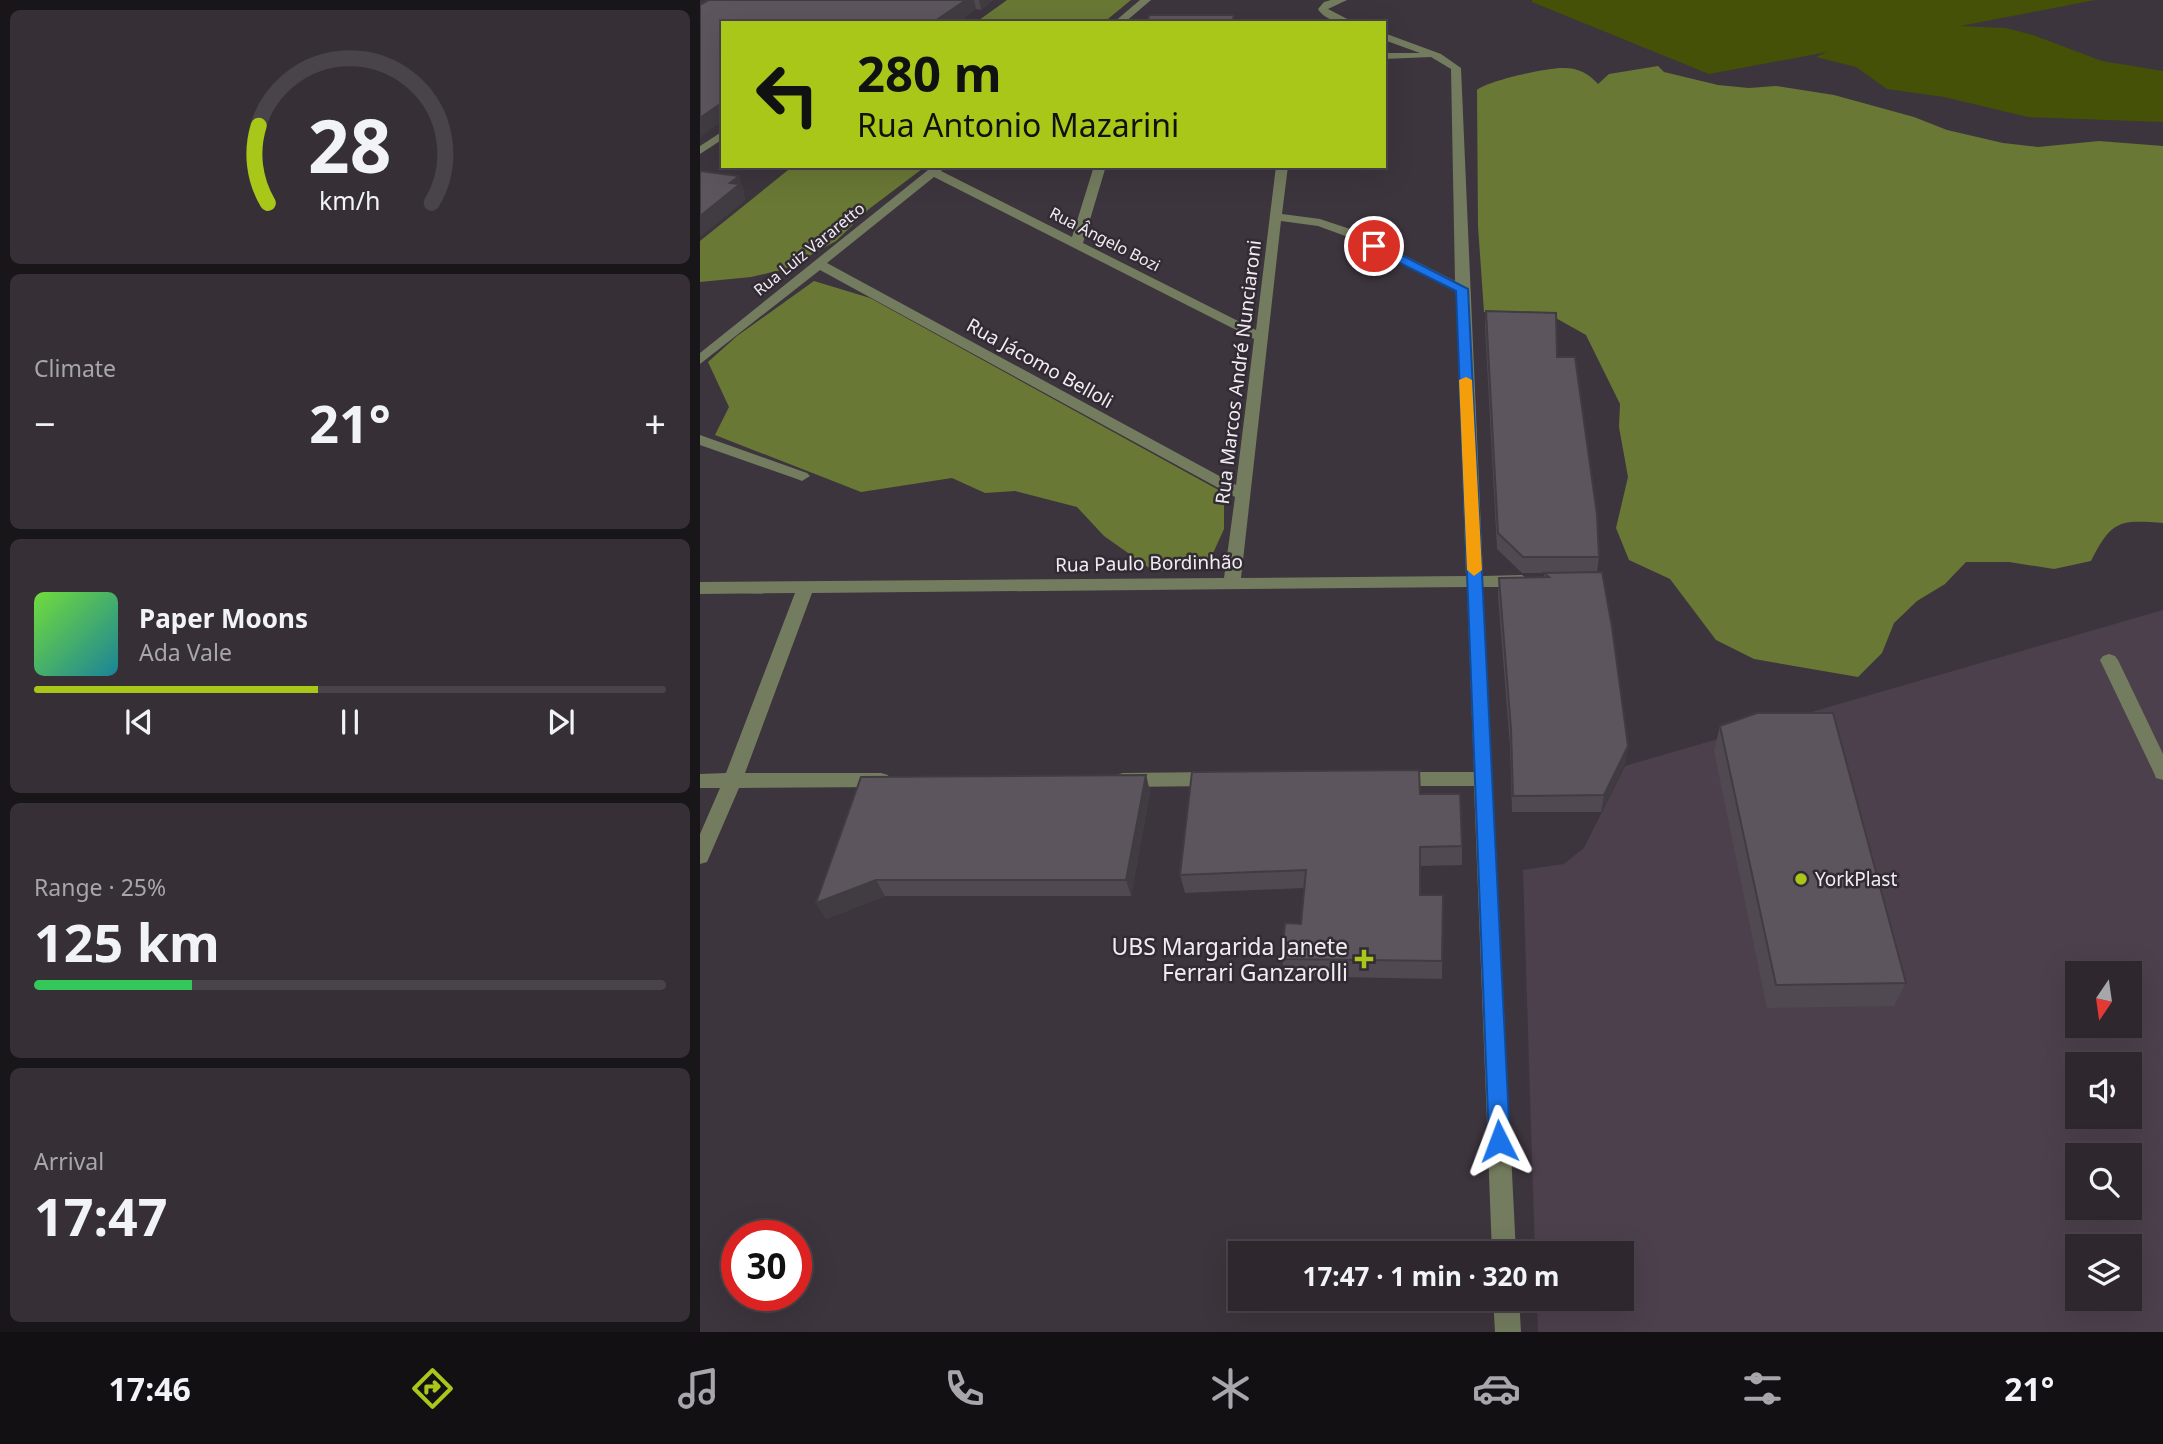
<!DOCTYPE html>
<meta charset="utf-8">
<style>
body{margin:0;font-family:"Noto Sans",sans-serif;background:#363036;color:#f1f3f6;height:100vh;display:flex;flex-direction:column;font-size:26px;white-space:nowrap}
*{box-sizing:border-box;margin:0}
p{font-size:23px;color:#a7a6aa}
.icon{flex:none;width:38px;height:38px;fill:none;stroke:currentColor;stroke-width:2;stroke-linecap:round;stroke-linejoin:round}
.map{position:relative;flex:1;overflow:hidden}
.sheet{display:flex;flex-direction:column;gap:10px;padding:10px;background:#191619;width:700px}
.sheet>*{flex:none}
.top-card{position:absolute;left:21px;top:21px;width:665px;height:147px;border-radius:0px;box-shadow:0 7px 28px #0002,0 0 0 2px #49444a;background:#a9c719;color:#111;overflow:hidden}
.needle{width:46px;rotate:193deg}
.controls{position:absolute;left:1365px;top:961px;display:grid;gap:14px}
.controls a{display:grid;place-items:center;width:77px;height:77px;border-radius:0px;background:#2e282e;box-shadow:0 7px 28px #0002,0 0 0 2px #49444a;font-size:35px}
.speed{position:absolute;left:21px;top:1220px;display:flex;gap:14px;font-size:35px;font-weight:700;text-align:center}
.speed>*{display:grid;place-content:center;width:91px;height:91px;border-radius:50%;background:#2e282e;box-shadow:0 7px 28px #0002,0 0 0 2px #49444a;line-height:1}
.speed .limit{border:10px solid #d22;background:#fff;color:#111}
.pin{position:absolute;display:grid;place-items:center;width:60px;height:60px;color:#fff;margin:-30px;border:4px solid #fff;border-radius:50%;box-shadow:0 2px 7px #0007}
.me{position:absolute;width:77px;margin:-38px;rotate:357deg;stroke-linejoin:round;filter:drop-shadow(0 0 5px #0008)}
.turn{display:flex;align-items:center;gap:24px;height:147px;padding:0 21px;font-size:32px}
.turn .icon{width:91px;height:91px;stroke-width:2.5}
.turn b{display:block;font-size:49px;line-height:60px}
.big{font-size:52px;font-weight:700;line-height:1.1}
.sheet .widget{flex:1;display:flex;flex-direction:column;justify-content:center;gap:10px;min-width:0;padding:0 24px;border-radius:10px;background:#363036}
.sheet .dial{align-items:center;gap:0}
.dial svg{height:182px;overflow:visible;fill:none;stroke:#49444a;stroke-width:7;stroke-linecap:round;text-anchor:middle}
.dial text{fill:#f1f3f6;stroke:none}
.song{display:flex;align-items:center;gap:21px}
.cover{width:84px;height:84px;border-radius:10px;background:linear-gradient(135deg,hsl(100 70% 55%),hsl(190 70% 35%))}
.played{height:7px;border-radius:4px;background:linear-gradient(90deg,#a9c719 45%,#49444a 45%)}
.keys{display:flex;justify-content:space-around;direction:ltr}
.heat{display:flex;justify-content:space-between;align-items:center;font-size:38px;direction:ltr}
.charge{height:10px;border-radius:5px;background:linear-gradient(90deg,#34c759 25%,#49444a 0)}
.trip{position:absolute;left:528px;top:1241px;width:406px;height:70px;border-radius:0px;background:#2e282e;box-shadow:0 7px 28px #0002,0 0 0 2px #49444a;font-weight:700;line-height:70px;text-align:center}
.tab-bar{display:flex;height:112px;justify-content:space-around;align-items:center;background:#121012;color:#a7a6aa}
.tab-bar .icon{width:49px;height:49px}
.tab-bar .current{color:#a9c719}
.tab-bar b{font-size:32px;color:#f1f3f6}
main{display:flex;flex:1;min-height:0}
.map>svg:first-child{display:block}
.built{fill:#4c404d;fill-rule:evenodd}
.green{fill:#445106}
.forest{fill:#697835}
.lines{fill:none;stroke-linecap:round;stroke-linejoin:round}
.minor{fill:#747c5f;fill-rule:evenodd}
.wall{fill:#504951}
.shaded-wall{fill:#413c42}
.building{fill:#5d555e;stroke:#413c42;stroke-width:2}
.route{fill:#1a73e8;stroke:#114b97;stroke-width:2}
.slow{fill:#f59e0b}
.poi-dot{fill:#a9c719;stroke:#322b33;stroke-width:2.5}
.labels{text-anchor:middle;dominant-baseline:central;stroke-width:5;stroke-linejoin:round;paint-order:stroke}
.far-street-label{font-size:16px;fill:#f1ecf2;stroke:#322b33}
.street-label{font-size:19px;fill:#f1ecf2;stroke:#322b33}
.poi-label{font-size:19px;fill:#f1ecf2;stroke:#322b33;text-anchor:start}
.near-poi-label{font-size:23px;fill:#f1ecf2;stroke:#322b33;text-anchor:end}
</style>
<main>
<section class="sheet">
<div class="widget dial"><svg viewBox="0 0 100 80">
<path d="M14 69A42 42 0 1 1 86 69"/>
<path d="M14 69A42 42 0 0 1 10 35" stroke="#a9c719"/>
<text x="50" y="56" font-size="32" font-weight="700">28</text>
<text x="50" y="72" font-size="11">km/h</text>
</svg></div>
<div class="widget"><p>Climate</p>
<div class="heat"><a>−</a><b class="big">21°</b><a>+</a></div>
</div>
<div class="widget">
<div class="song"><i class="cover"></i><div><b>Paper Moons</b><p>Ada Vale</p></div></div>
<div class="played"></div>
<div class="keys"><svg class="icon" aria-label="previous" viewBox="0 0 24 24"><path d="M18 5L8 12l10 7zM5 5v14"/></svg><svg class="icon" aria-label="pause" viewBox="0 0 24 24"><path d="M8 5v14M16 5v14"/></svg><svg class="icon" aria-label="next" viewBox="0 0 24 24"><path d="M6 5l10 7-10 7zM19 5v14"/></svg></div>
</div>
<div class="widget"><p>Range · 25%</p><b class="big">125 km</b><div class="charge"></div></div>
<div class="widget"><p>Arrival</p><b class="big">17:47</b></div>
</section>
<div class="map">
<svg width="1463" height="1332" viewBox="0 0 1463 1332">
<rect width="100%" height="100%" fill="#3d353d"/>
<path class="built" d="M 1463,610 L 1463,1332 L 838,1332 L 837,1299 L 922,1298 L 922,1253 L 835,1253 L 823,870 L 864,864 L 884,848 L 925,766 ZM 1377,973 L 1430,973 L 1430,1026 L 1377,1026 ZM 1377,1064 L 1430,1064 L 1430,1116 L 1377,1116 ZM 1377,1155 L 1430,1155 L 1430,1208 L 1377,1208 ZM 1377,1246 L 1430,1246 L 1430,1298 L 1377,1298 Z"/>
<path class="green" d="M 832,0 L 1395,0 L 1260,26 L 1306,28 L 1333,35 L 1402,61 L 1463,71 L 1463,122 L 1328,117 L 1244,97 L 1187,89 L 1156,67 L 1116,57 L 1127,52 L 1009,74 L 832,2 Z"/>
<path class="forest" d="M 307,0 L 431,0 L 403,23 L 275,23 Z
M 958,66 L 964,72 L 1018,85 L 1049,88 L 1076,86 L 1134,95 L 1214,117 L 1247,130 L 1303,143 L 1338,147 L 1399,141 L 1463,146 L 1463,523 C 1419,520 1412,520 1391,561 L 1354,569 L 1309,562 L 1266,562 L 1245,584 L 1217,601 L 1194,623 L 1182,653 L 1158,677 L 1054,659 L 1016,640 L 970,579 L 929,560 L 916,528 L 928,477 L 919,427 L 920,404 L 886,335 L 854,317 L 784,312 L 778,226 L 777,90 C 787,81 849,67 864,68 C 879,68 889,74 898,84 L 909,74 Z
M 93,166 L 226,166 L 169,209 L 136,241 L 85,269 L 51,277 L 0,282 L 0,241 Z
M 114,281 L 170,298 L 524,493 L 524,529 L 509,562 L 455,572 L 404,536 L 377,507 L 315,491 L 285,493 L 252,478 L 161,492 L 15,435 L 29,407 L 8,362 L 37,336 Z"/>
<g class="lines">
<path class="minor" d="M 440,0 L 451,0 L 424,23 L 413,23 Z
M 631,0 L 647,0 L 628,9 L 655,23 C 642,23 625,21 618,9 L 624,2 Z
M 684,33 L 741,54 L 761,68 L 783,576 L 822,575 L 830,581 L 822,587 L 783,587 L 816,1253 L 792,1253 L 774,786 L 696,786 L 689,784 L 687,779 L 689,774 L 696,772 L 774,772 L 767,587 L 112,593 L 45,773 L 181,773 L 188,775 L 190,780 L 188,785 L 181,787 L 39,788 L 7,862 L 0,864 L 0,834 L 20,788 L 0,788 L 0,774 L 26,773 L 95,593 L 0,594 L 0,582 L 524,578 L 535,497 L 120,270 L 0,364 L 0,353 L 233,166 L 246,166 L 241,171 L 372,237 L 394,166 L 406,166 L 383,243 L 556,330 L 576,166 L 588,166 L 582,214 L 620,219 L 656,231 L 755,281 L 751,69 L 731,57 L 684,59 L 684,53 L 720,53 L 684,40 ZM 234,177 L 554,339 L 536,485 L 127,263 ZM 581,221 L 618,226 L 648,237 L 756,291 L 766,576 L 541,578 Z
M 23,131 L 23,139 L 0,154 L 0,146 Z
M 0,435 L 107,473 L 110,476 L 102,481 L 97,479 L 0,445 Z
M 1409,654 L 1415,656 L 1418,660 L 1463,754 L 1463,780 L 1456,778 L 1454,773 L 1400,660 L 1403,656 Z
M 514,772 L 521,774 L 523,779 L 521,784 L 514,786 L 423,787 L 416,785 L 414,780 L 416,775 L 423,773 Z
M 793,1298 L 819,1298 L 821,1332 L 795,1332 Z"/>
</g>
<path class="wall" d="M 9,0 L 293,0 L 281,10 L 276,9 L 257,23 L 23,23 Z
M 786,311 L 857,357 L 899,557 L 897,572 L 928,746 L 925,763 L 901,812 L 812,812 L 810,746 L 798,595 L 799,578 L 844,577 L 844,573 L 867,573 L 822,573 L 797,549 L 785,326 Z
M 1020,726 L 1206,983 L 1194,1006 L 1067,1008 L 1014,751 Z
M 446,775 L 450,792 L 431,896 L 185,896 L 126,919 L 116,903 Z
M 720,794 L 762,846 L 762,865 L 720,866 L 720,895 L 743,895 L 742,979 L 585,976 L 582,959 L 601,924 L 604,888 L 485,893 L 480,875 Z"/>
<path class="shaded-wall" d="M 266,0 L 274,0 L 276,9 L 257,23 L 232,23 Z
M 279,0 L 293,0 L 281,10 Z
M 23,102 L 23,121 L 0,137 L 0,118 Z
M 39,176 L 45,192 L 43,193 L 46,200 L 0,237 L 0,216 L 30,183 Z
M 928,746 L 925,763 L 901,812 L 904,795 Z
M 446,775 L 450,792 L 431,896 L 426,880 Z
M 176,880 L 185,896 L 126,919 L 116,903 Z"/>
<path class="building" d="M 9,0 L 266,0 L 232,23 L 23,23 L 23,102 L 0,118 L 0,5 Z
M 449,15 L 534,15 L 532,23 L 447,23 Z
M 0,171 L 39,176 L 30,183 L 40,184 L 0,216 Z
M 786,311 L 856,313 L 857,357 L 875,357 L 897,515 L 899,557 L 823,557 L 798,533 Z
M 902,572 L 912,627 L 928,746 L 904,795 L 813,796 L 811,729 L 799,578 L 849,577 L 844,573 Z
M 1057,713 L 1133,713 L 1206,983 L 1076,985 L 1020,726 Z
M 719,770 L 720,794 L 760,794 L 762,846 L 720,847 L 720,895 L 743,895 L 742,961 L 582,959 L 585,923 L 601,924 L 606,870 L 480,875 L 492,772 Z
M 446,775 L 426,880 L 176,880 L 116,903 L 161,777 Z"/>
<path class="route" d="M 670,243 L 678,243 L 768,289 L 810,1141 L 807,1149 L 799,1152 L 792,1149 L 789,1141 L 756,291 L 670,248 Z"/>
<path class="slow" d="M 766,377 L 772,380 L 782,570 L 774,576 L 767,570 L 759,380 Z"/>
<g class="poi-dot">
<circle cx="1101" cy="879" r="7"/>
<path d="M660.5 948.5h7v7h7v7h-7v7h-7v-7h-7v-7h7z"/>
</g>
<g class="labels">
<g class="far-street-label">
<text transform="translate(405 239) rotate(27)">Rua Ângelo Bozi</text>
<text transform="translate(109 249) rotate(-39)">Rua Luiz Vararetto</text>
</g>
<g class="street-label">
<text transform="translate(340 363) rotate(29)">Rua Jácomo Belloli</text>
<text transform="translate(538 372) rotate(-83)">Rua Marcos André Nunciaroni</text>
<text transform="translate(449 563) rotate(-1)">Rua Paulo Bordinhão</text>
</g>
<g class="poi-label">
<text x="1115" y="879">YorkPlast</text>
</g>
<g class="near-poi-label">
<text x="648" y="946">UBS Margarida Janete<tspan x="648" dy="26">Ferrari Ganzarolli</tspan></text>
</g>
</g>
</svg>
<div class="controls">
<a><svg class="needle" viewBox="-14 -14 28 28"><path d="M0-13l5 13h-10z" fill="#e53935"/><path d="M0 13l5-13h-10z" fill="#a7a6aa"/></svg></a>
<a><svg class="icon" aria-label="sound" viewBox="0 0 24 24"><path d="M4 9h4l5-4v14l-5-4H4zM17 9q2 3 0 6"/></svg></a>
<a><svg class="icon" aria-label="search" viewBox="0 0 24 24"><circle cx="10" cy="10" r="6"/><path d="M15 15l6 6"/></svg></a>
<a><svg class="icon" aria-label="layers" viewBox="0 0 24 24"><path d="M12 4l9 5-9 5-9-5zM3 14l9 5 9-5"/></svg></a>
</div>
<div class="speed"><div class="limit">30</div></div>
<div class="pin" style="left:674px;top:246px;background:#d93025"><svg class="icon" aria-label="arrive" viewBox="0 0 24 24"><path d="M6 21V4h12l-3 4 3 4H6"/></svg></div>
<svg class="me" style="left:799px;top:1141px" viewBox="-20 -20 40 40"><path d="M0-17L14 15 0 8-14 15z" fill="#1a73e8" stroke="#fff" stroke-width="4"/></svg>
<div class="trip">17:47 · 1 min · 320 m</div>
<div class="top-card">
<div class="turn"><svg class="icon" aria-label="left" viewBox="0 0 24 24"><path d="M17 20v-9H6M10 6l-5 5 5 5"/></svg><div><b>280 m</b>Rua Antonio Mazarini</div></div>
</div>
</div>
</main>
<nav class="tab-bar">
<b>17:46</b>
<svg class="icon current" aria-label="directions" viewBox="0 0 24 24"><path d="M12 3l9 9-9 9-9-9zM9 14v-3h6M13 9l2 2-2 2"/></svg>
<svg class="icon" aria-label="music" viewBox="0 0 24 24"><path d="M9 18V5l10-2v13"/><circle cx="6" cy="18" r="3"/><circle cx="16" cy="16" r="3"/></svg>
<svg class="icon" aria-label="phone" viewBox="0 0 24 24"><path d="M5 4h4l2 5-3 2q2 4 5 5l2-3 5 2v4C11 20 4 13 5 4z"/></svg>
<svg class="icon" aria-label="climate" viewBox="0 0 24 24"><path d="M12 3v18M4 7l16 10M4 17L20 7"/></svg>
<svg class="icon" aria-label="car" viewBox="0 0 24 24"><path d="M5 17H2v-5l4-1 3-4h7l3 4 3 1v5h-3M9 17h6M6 11h13"/><circle cx="7" cy="17" r="2"/><circle cx="17" cy="17" r="2"/></svg>
<svg class="icon" aria-label="filters" viewBox="0 0 24 24"><path d="M4 7h16M4 17h16"/><circle cx="9" cy="7" r="2"/><circle cx="15" cy="17" r="2"/></svg>
<b>21°</b>
</nav>
